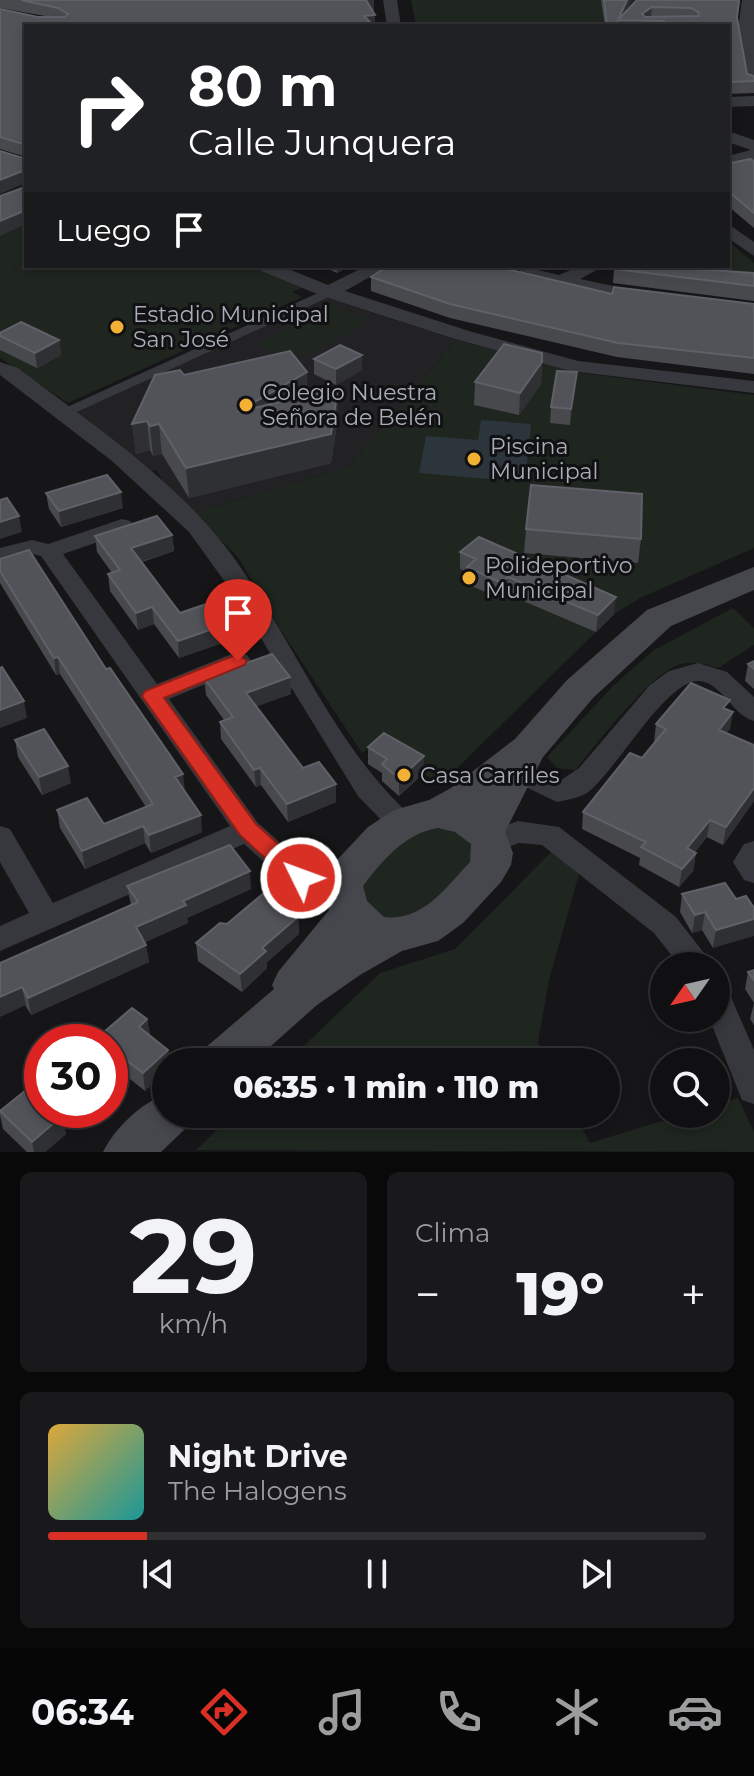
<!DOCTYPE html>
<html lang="es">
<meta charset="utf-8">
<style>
body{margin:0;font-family:Montserrat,sans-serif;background:#19191b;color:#f1f3f6;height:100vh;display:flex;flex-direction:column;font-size:30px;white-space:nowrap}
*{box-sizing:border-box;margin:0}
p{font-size:26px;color:#9c9d9f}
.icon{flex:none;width:44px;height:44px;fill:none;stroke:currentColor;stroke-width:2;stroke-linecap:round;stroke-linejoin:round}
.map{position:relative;height:1152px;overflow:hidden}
.details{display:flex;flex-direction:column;gap:20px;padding:20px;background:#09090a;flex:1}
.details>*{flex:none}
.top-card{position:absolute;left:24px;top:24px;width:706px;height:244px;border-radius:0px;box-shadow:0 4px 12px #0003,0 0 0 2px #303032;background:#202124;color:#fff;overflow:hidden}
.needle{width:52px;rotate:236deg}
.buttons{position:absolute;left:650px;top:952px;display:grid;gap:16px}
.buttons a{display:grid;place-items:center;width:80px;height:80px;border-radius:50%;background:#101012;box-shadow:0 4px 12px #0003,0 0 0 2px #303032;font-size:40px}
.speed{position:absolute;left:24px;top:1024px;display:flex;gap:16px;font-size:40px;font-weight:700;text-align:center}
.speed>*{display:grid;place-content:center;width:104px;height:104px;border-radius:50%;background:#101012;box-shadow:0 4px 12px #0003,0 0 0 2px #303032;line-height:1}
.speed .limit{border:12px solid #d22;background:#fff;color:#111}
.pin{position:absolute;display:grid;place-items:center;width:68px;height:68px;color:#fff;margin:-82px -34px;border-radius:50% 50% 50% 0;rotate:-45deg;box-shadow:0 0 8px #0007}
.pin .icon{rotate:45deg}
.me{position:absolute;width:88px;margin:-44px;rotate:312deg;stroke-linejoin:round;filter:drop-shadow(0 0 6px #0008)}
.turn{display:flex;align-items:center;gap:28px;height:168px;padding:0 32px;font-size:36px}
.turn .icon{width:104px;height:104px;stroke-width:2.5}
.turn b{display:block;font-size:56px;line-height:68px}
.then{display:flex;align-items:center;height:76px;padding:0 32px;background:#0003;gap:16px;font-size:30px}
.big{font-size:60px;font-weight:800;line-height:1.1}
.details .widget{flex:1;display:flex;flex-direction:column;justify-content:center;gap:12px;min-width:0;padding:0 28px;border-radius:12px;background:#19191b}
.details .dial{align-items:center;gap:0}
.dial b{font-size:104px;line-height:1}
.song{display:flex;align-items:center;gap:24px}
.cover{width:96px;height:96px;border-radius:12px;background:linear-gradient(135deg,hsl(40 70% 55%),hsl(180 70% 35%))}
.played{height:8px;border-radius:4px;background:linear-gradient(90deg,#d93025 15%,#303032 15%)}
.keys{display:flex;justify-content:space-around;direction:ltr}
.heat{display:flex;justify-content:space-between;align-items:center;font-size:44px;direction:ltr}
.details .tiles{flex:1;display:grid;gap:20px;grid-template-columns:1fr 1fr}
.widget:last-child{grid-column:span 2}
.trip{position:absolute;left:152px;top:1048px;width:468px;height:80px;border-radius:40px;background:#101012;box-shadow:0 4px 12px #0003,0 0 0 2px #303032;font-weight:800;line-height:80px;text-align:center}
.tab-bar{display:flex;height:128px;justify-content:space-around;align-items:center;background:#060607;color:#9c9d9f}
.tab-bar .icon{width:56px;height:56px}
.tab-bar .current{color:#d93025}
.tab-bar b{font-size:36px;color:#f1f3f6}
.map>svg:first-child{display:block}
.built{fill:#222225}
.green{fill:#1e261f}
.water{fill:#2c353c}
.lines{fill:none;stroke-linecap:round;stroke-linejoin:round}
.pedestrian{fill:#37383d;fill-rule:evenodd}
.minor{fill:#37383d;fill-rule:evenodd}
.secondary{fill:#45474d;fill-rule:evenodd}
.wall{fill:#47494d}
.shaded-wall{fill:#2f3033}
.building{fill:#525359;stroke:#5f6168;stroke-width:2;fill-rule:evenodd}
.route{fill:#d93025;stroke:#8d1f18;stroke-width:2}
.poi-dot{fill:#f2b134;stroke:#111113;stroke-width:3}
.labels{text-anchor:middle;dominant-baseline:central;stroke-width:6;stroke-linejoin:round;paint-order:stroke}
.poi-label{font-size:22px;fill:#a8adb8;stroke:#111113;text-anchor:start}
</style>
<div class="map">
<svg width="754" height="1152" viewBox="0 0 754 1152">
<rect width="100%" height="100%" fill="#161618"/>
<path class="built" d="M 328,298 L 457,340 L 347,467 L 193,513 L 166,488 L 157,470 L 148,472 L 76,412 Z"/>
<path class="green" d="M 411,0 L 637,0 L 642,26 L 416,26 Z
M 26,202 L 26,266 L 253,266 L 304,287 L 292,292 L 302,297 L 68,403 L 0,358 L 0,216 Z
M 728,241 L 754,263 L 754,276 L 655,266 L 728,266 Z
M 332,305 L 368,322 L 293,361 L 257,343 Z
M 457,340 L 573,372 L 754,395 L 754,548 L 640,598 L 614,614 L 441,784 L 373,745 L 362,753 L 282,632 L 238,557 L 193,513 L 347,467 Z
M 733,608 L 754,628 L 754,645 L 718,668 C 705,664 695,661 681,664 C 652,671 596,745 575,770 L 557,768 L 547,757 L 614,685 L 654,650 Z
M 433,825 L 459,831 L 474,847 L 466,876 L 412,921 L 380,919 L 358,896 L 369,866 L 410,829 Z
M 552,851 L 579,874 L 549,980 L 538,1042 L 548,1062 L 287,1062 L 380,973 L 455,949 Z
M 738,1098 L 754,1132 L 754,1152 L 196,1150 L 233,1114 L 574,1114 L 590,1143 L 685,1114 L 716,1114 L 716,1105 Z"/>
<path class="water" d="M 481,420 L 531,424 L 525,482 L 419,473 L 426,436 L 478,440 Z"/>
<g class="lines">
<path class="pedestrian" d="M 329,288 L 336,292 L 334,295 L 68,416 L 56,416 L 54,413 Z"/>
<path class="minor" d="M 383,0 L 397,0 L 401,26 L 387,26 Z
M 742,0 L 754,0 L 754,88 L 747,84 L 738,29 Z
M 754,96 L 754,106 L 728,107 L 728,97 Z
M 728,131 L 754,140 L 754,160 L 728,166 L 728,156 L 751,150 L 728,142 Z
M 728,224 L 754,242 L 754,256 L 728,238 Z
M 256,266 L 281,266 L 328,285 L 366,266 L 389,266 L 345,291 L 469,331 L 578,361 L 754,381 L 754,393 L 570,371 L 455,339 L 322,296 L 259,270 Z
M 580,266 L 604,266 L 580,279 L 651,294 L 653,298 L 644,304 L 525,279 L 516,273 L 525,267 L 559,275 Z
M 0,362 L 18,368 C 90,423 168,474 225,546 C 291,632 330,742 411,816 L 415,823 L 411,830 L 401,833 L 391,830 L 358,796 L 233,593 L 189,532 L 112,461 L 0,375 Z
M 122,519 L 130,521 L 134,526 L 130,531 L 63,554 L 157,684 L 229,655 L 238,653 L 247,655 L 251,661 L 247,667 L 169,699 L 258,823 L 309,868 L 351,876 L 356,884 L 351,892 C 306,906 275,871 244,844 L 0,951 L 0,926 L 29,913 L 0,862 L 0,826 L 10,829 L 53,903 L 230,826 L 41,556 L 32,554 L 0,562 L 0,548 L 32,540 L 48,544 Z
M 698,663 L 727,672 L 754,697 L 754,721 C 732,715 723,684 700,681 C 667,677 615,773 587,793 C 579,798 566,800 557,802 L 507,778 L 503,771 L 507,764 L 517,761 L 560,781 L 579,768 L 650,685 L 669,671 Z
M 518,821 L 559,827 L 676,917 L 714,966 L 680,966 L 654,933 L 542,845 L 519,843 L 491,853 L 481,850 L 477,842 L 481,834 Z
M 754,841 L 754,883 L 744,880 L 733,862 L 744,844 Z
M 716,984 L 727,988 L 754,1050 L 754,1104 L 742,1100 L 709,1018 L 716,1018 Z"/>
<path class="secondary" d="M 754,567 L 754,590 L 671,626 L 593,698 L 543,757 L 505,832 L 513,853 L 511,865 L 501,882 L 463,923 L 438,941 L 402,951 L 360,975 L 317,1005 L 253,1062 L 199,1062 L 205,1048 L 274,989 L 272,985 L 278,972 L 329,910 L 320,884 L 336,861 L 368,827 L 394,810 L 429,800 L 451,788 L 515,739 L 567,680 L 647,610 ZM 438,828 L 455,832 L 471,844 L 470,862 C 446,887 423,922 384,917 L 367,901 L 363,886 C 382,861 405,833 438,828 Z
M 166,1094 L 166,1114 L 192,1114 L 185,1129 L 161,1152 L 103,1152 C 115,1128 141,1103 166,1094 Z"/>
</g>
<path class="wall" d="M 0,0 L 374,0 L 374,10 L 26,26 L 26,157 L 0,149 L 0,9 L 38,17 L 51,17 L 0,8 Z
M 601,0 L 631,0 L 626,11 L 637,0 L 740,0 L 737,19 L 747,74 L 754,76 L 754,93 L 728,94 L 728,26 L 605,26 Z
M 728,161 L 731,163 L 754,161 L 754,228 L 728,206 Z
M 321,266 L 350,266 L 337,273 Z
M 680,268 L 754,273 L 754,301 L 613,283 L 614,269 Z
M 371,277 L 754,304 L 754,374 L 617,357 L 450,318 L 371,291 Z
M 0,333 L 59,340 L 61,355 L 37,368 L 0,350 Z
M 314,359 L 362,370 L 336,385 L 314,374 Z
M 542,362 L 541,384 L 519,415 L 474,405 L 475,382 Z
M 577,372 L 570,425 L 550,423 L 551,407 Z
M 184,375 L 308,395 L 338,388 L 338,418 L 331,463 L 189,498 L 162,454 L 153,456 L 150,450 L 136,454 L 132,424 Z
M 46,493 L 123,508 L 61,527 L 49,509 Z
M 526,529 L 641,539 L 638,563 L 524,553 Z
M 172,535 L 174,551 L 142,562 L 180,613 L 244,618 L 245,635 L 179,658 L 154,624 L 138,630 L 110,591 L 108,574 L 112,573 L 97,552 L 95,536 Z
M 460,552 L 614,614 L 596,632 L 507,594 L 501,599 L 467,584 L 467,572 L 460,569 Z
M 0,559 L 185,791 L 202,832 L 151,853 L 145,843 L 85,869 L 60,828 L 57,810 L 104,824 L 146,807 L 60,674 L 56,675 L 0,583 Z
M 754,661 L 754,689 L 745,681 L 748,664 Z
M 290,677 L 291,694 L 256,706 L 303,768 L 336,802 L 288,822 L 261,785 L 256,787 L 221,739 L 220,722 L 224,720 L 206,695 L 204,678 Z
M 728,710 L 730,729 L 726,733 L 754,745 L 754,801 L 723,845 L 707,837 L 695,852 L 696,853 L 693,871 L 679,887 L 639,865 L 640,858 L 582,829 L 583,812 L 642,758 L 655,742 L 654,742 L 656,724 Z
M 15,740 L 71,783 L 42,795 L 18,757 Z
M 368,747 L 424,756 L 424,773 L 399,796 L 382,781 L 382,773 L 368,764 Z
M 725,883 L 713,948 L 702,930 L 692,933 L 680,912 L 682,894 Z
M 127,886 L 251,889 L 187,918 L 188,923 L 145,942 L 149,962 L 31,1015 L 0,963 L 131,905 Z
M 297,894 L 299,934 L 267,962 L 267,968 L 242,992 L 198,961 L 196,943 L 227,924 Z
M 754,970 L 754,1025 L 750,1019 L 754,1003 L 745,989 L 748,972 Z
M 147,1019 L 150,1035 L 168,1050 L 170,1062 L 166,1062 L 145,1091 L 110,1063 L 110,1042 L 98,1042 L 97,1038 Z
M 61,1110 L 58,1112 L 62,1116 L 66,1134 L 45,1152 L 27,1152 L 3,1129 L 0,1115 L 0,1111 Z"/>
<path class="shaded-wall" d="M 365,0 L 374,0 L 374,10 L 365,10 Z
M 627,0 L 631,0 L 622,20 L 618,20 Z
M 652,7 L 651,19 L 648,21 L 642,14 Z
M 375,15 L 375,26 L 364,16 Z
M 25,170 L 26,183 L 0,194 L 0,180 Z
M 26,210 L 26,224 L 0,236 L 0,221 Z
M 337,266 L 350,266 L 337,273 Z
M 59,340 L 61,355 L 37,368 L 35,353 Z
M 362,355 L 362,370 L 336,385 L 336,369 Z
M 542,362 L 541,384 L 519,415 L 520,393 Z
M 307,372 L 308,401 L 237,412 Z
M 577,372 L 575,388 L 570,425 L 571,409 Z
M 338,388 L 338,418 L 331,463 L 189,498 L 186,468 Z
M 147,421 L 150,450 L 136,454 L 132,424 Z
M 159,424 L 162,454 L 153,456 L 150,426 Z
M 121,492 L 123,508 L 61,527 L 59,511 Z
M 19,516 L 22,532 L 0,539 L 0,522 Z
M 172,535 L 174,551 L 133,564 L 131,548 Z
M 508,577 L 507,594 L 501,599 L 502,583 Z
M 616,597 L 614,614 L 596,632 L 598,615 Z
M 152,607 L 154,624 L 138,630 L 136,613 Z
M 244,618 L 245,635 L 179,658 L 178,641 Z
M 58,657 L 60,674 L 56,675 L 54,658 Z
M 290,677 L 291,694 L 247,710 L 246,693 Z
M 24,701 L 27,718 L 0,728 L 0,710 Z
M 733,712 L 730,729 L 716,747 L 719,730 Z
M 424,756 L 424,773 L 399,796 L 399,779 Z
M 68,766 L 71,783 L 42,795 L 39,777 Z
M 260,768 L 261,785 L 256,787 L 254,770 Z
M 183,774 L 185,791 L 175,777 Z
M 336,784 L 336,802 L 288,822 L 287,804 Z
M 754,788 L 754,801 L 723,845 L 726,827 Z
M 201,815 L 202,832 L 151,853 L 149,835 Z
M 710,820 L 707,837 L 684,865 L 687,848 Z
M 143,826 L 145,843 L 85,869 L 82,851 Z
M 696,853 L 693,871 L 679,887 L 682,869 Z
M 250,871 L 251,889 L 187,918 L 188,923 L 138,945 L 136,927 L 183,901 Z
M 297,894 L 299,934 L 267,962 L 267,968 L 242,992 L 240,974 L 262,948 L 289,900 Z
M 705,912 L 702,930 L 692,933 L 695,915 Z
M 754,919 L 754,936 L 713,948 L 716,930 Z
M 146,945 L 149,962 L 31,1015 L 28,998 Z
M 22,987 L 26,1005 L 0,1017 L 0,997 Z
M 147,1019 L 150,1037 L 139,1027 Z
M 168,1050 L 170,1062 L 166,1062 L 166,1072 L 145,1091 L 143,1073 Z
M 62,1116 L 66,1134 L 45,1152 L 34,1152 L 32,1142 Z"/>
<path class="building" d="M 21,0 L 366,0 L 375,15 L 364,16 L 374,26 L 26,26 L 26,145 L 0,137 L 0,9 L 38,17 L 65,17 L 68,14 L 58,8 Z
M 604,0 L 627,0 L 618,20 L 637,0 L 739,0 L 737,18 L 747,74 L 754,76 L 754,81 L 730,82 L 728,83 L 728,26 L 665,26 L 664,21 L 618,20 L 615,26 L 607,26 ZM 652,7 L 691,8 L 698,12 L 699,16 L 645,17 L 642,14 Z
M 0,151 L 26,159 L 26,158 L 26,210 L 0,221 L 0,196 L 25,187 L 25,170 L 0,180 Z
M 750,159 L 754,161 L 754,213 L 728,191 L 728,161 L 731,163 Z
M 388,266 L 494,266 L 612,294 L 614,287 L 754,304 L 754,358 L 618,343 L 450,304 L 371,277 Z
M 616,266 L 671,266 L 680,268 L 754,273 L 754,286 L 614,269 Z
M 21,322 L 59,340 L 35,353 L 0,336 L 0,333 Z
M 504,344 L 542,353 L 542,362 L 520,393 L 475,382 Z
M 340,345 L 362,355 L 336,369 L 314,359 Z
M 290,351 L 307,372 L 237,412 L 338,388 L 331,434 L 186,468 L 159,424 L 150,426 L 147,421 L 132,424 L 155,375 L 180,370 L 184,375 Z
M 557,371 L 577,372 L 571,409 L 551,407 Z
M 107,475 L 121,492 L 59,511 L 46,493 Z
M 531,485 L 642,494 L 641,539 L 526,529 Z
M 7,498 L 19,516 L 0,522 L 0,500 Z
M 157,516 L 172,535 L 131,548 L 180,613 L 227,597 L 244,618 L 178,641 L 152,607 L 136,613 L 108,574 L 120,570 L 95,536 Z
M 479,537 L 616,597 L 598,615 L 508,577 L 502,583 L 467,567 L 476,559 L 460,552 Z
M 29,550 L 106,669 L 110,668 L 183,774 L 175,777 L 201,815 L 149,835 L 143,826 L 82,851 L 57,810 L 87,798 L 104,824 L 153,804 L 58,657 L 54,658 L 0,571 L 0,559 Z
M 272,654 L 290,677 L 246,693 L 303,768 L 319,762 L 336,784 L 287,804 L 260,768 L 254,770 L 220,722 L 233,717 L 204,678 Z
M 754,661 L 754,669 L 748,664 Z
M 2,667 L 24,701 L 0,710 L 0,668 Z
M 691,683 L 730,700 L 723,708 L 733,712 L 719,730 L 754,745 L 754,788 L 726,827 L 710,820 L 687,848 L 696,853 L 682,869 L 641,847 L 646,842 L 583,812 L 630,753 L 642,758 L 666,729 L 656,724 Z
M 44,729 L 68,766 L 39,777 L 15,740 Z
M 384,733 L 424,756 L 399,779 L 382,764 L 387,759 L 368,747 Z
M 230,845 L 250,871 L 183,901 L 186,905 L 136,927 L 146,945 L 28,998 L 22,987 L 0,997 L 0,963 L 138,902 L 127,886 Z
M 278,881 L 297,894 L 289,900 L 297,905 L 290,911 L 299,916 L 262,948 L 266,951 L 240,974 L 196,943 L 220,923 L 227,924 Z
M 725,883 L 736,899 L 746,896 L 754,908 L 754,919 L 716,930 L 705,912 L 695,915 L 682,894 Z
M 754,970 L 754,980 L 748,972 Z
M 132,1008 L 147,1019 L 139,1027 L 168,1050 L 143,1073 L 110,1048 L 110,1042 L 103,1042 L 97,1038 Z
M 42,1077 L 42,1110 L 56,1110 L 62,1116 L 32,1142 L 0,1111 Z"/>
<path class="route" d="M 238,654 L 247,661 L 244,665 L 164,698 L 256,824 L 309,872 L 312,878 L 309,884 L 301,887 L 293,884 L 240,835 L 142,696 L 145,691 Z"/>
<g class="poi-dot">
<circle cx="117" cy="327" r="8"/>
<circle cx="246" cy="405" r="8"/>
<circle cx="474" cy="459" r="8"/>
<circle cx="469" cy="578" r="8"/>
<circle cx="404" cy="775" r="8"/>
</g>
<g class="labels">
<g class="poi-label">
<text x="133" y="314">Estadio Municipal<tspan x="133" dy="25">San José</tspan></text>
<text x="262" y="392">Colegio Nuestra<tspan x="262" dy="25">Señora de Belén</tspan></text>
<text x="490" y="446">Piscina<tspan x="490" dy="25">Municipal</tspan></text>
<text x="485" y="565">Polideportivo<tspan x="485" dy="25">Municipal</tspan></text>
<text x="420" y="775">Casa Carriles</text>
</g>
</g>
</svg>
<div class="buttons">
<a><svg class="needle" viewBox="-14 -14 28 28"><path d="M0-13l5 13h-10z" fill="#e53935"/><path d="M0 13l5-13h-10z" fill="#9c9d9f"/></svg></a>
<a><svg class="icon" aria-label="search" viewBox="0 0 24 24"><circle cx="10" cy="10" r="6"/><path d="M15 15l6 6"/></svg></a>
</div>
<div class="speed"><div class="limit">30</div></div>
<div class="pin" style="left:238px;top:661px;background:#d93025"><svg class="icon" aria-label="arrive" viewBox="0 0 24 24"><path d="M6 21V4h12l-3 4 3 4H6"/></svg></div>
<svg class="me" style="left:301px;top:878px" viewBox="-20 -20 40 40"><circle r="17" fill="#d93025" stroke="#fff" stroke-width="3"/><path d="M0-11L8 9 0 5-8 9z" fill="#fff"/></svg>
<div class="trip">06:35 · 1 min · 110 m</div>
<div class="top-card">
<div class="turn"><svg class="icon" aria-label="right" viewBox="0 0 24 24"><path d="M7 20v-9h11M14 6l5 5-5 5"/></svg><div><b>80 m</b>Calle Junquera</div></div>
<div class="then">Luego<svg class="icon" aria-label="arrive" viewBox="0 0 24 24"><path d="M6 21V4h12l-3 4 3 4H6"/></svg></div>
</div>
</div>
<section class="details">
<div class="tiles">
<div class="widget dial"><b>29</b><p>km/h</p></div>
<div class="widget"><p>Clima</p>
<div class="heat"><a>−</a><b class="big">19°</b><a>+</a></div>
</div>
<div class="widget">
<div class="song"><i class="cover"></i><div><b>Night Drive</b><p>The Halogens</p></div></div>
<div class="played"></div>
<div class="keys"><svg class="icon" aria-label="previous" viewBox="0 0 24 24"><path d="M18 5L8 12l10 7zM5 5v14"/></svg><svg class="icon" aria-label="pause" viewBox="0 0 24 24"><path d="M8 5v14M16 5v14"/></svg><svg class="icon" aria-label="next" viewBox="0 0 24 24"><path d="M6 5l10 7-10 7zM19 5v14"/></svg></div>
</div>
</div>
</section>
<nav class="tab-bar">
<b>06:34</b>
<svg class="icon current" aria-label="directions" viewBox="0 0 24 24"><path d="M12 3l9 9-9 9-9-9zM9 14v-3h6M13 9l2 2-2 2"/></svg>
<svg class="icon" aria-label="music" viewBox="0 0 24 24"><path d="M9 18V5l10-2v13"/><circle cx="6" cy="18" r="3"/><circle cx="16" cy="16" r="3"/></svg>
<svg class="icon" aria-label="phone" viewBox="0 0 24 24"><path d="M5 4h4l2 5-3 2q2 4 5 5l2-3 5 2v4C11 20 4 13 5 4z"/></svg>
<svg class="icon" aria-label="climate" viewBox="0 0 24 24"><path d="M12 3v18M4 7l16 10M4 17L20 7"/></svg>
<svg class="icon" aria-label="car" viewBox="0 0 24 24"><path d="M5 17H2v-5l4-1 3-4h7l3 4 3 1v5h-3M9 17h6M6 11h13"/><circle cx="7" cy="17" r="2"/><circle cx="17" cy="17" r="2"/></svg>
</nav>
